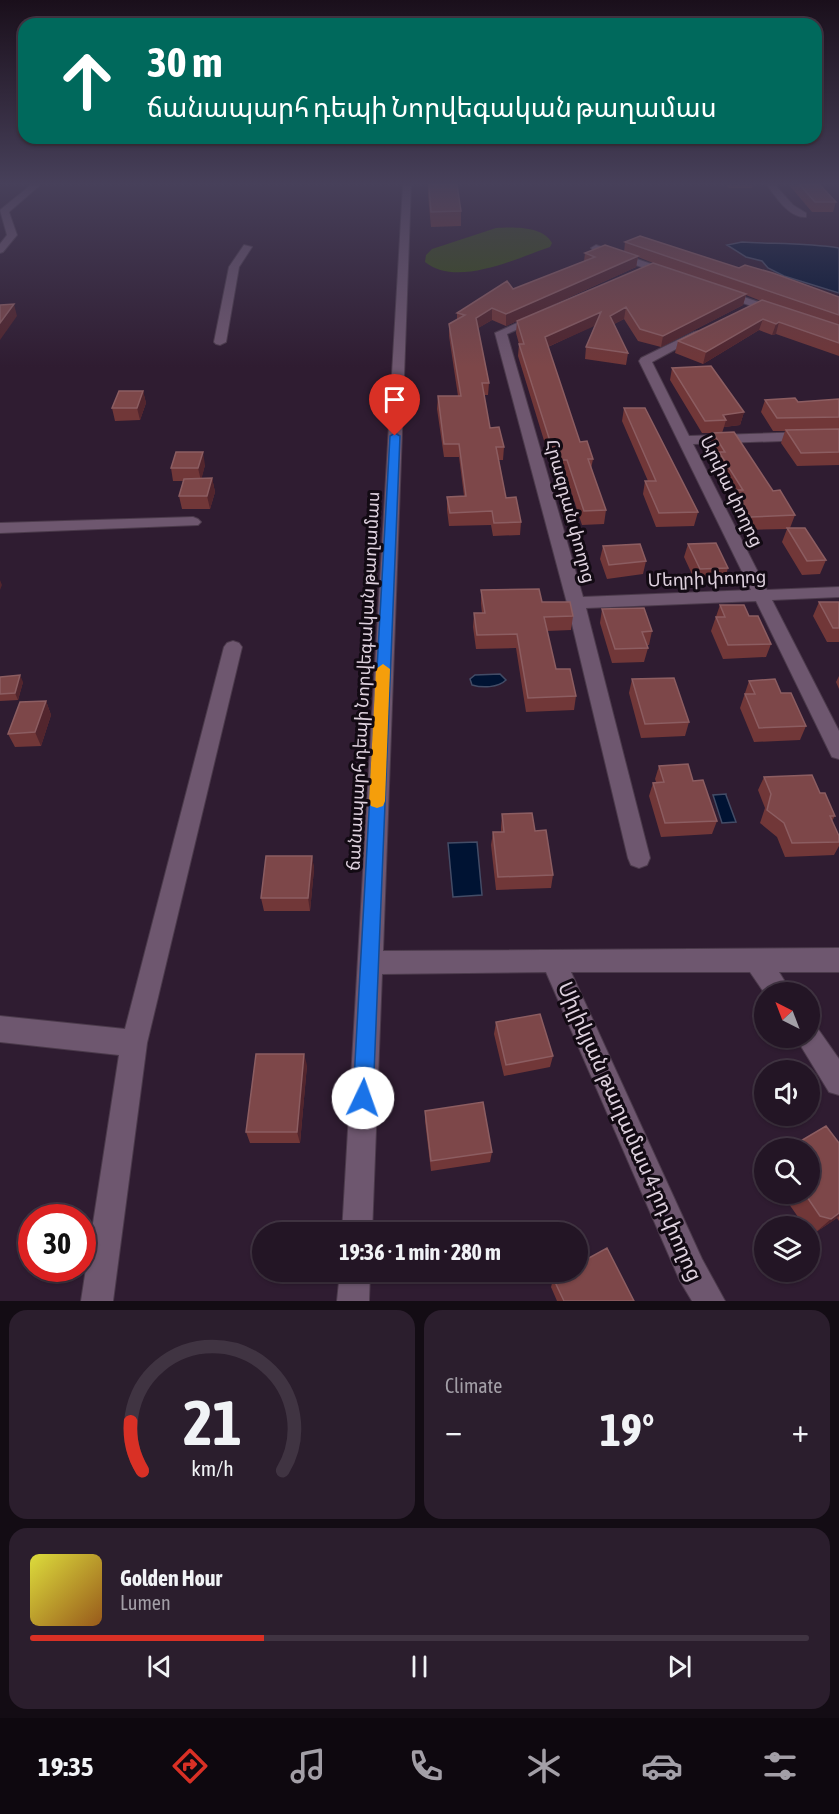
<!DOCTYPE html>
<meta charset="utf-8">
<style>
body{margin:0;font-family:"Asap Condensed","Noto Sans Armenian",sans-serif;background:#2b1e2d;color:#f1f3f6;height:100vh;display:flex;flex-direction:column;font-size:22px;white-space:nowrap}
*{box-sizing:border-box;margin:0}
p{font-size:20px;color:#a39fa7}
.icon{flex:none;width:33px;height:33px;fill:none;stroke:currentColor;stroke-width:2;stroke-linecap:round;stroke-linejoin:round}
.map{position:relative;height:1301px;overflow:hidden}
.sheet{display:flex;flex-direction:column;gap:9px;padding:9px;background:#130c14;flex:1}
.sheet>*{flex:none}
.hud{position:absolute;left:18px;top:18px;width:804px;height:126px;border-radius:18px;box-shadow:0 2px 4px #0004,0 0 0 2px #403442;background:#00695c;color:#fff;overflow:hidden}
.needle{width:39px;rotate:318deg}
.controls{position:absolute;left:754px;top:982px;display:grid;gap:12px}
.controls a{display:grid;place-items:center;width:66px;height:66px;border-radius:50%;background:#231525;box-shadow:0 2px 4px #0004,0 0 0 2px #403442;font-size:30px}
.speed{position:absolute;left:18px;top:1204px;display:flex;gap:12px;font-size:30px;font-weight:700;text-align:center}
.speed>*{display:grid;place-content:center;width:78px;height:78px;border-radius:50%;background:#231525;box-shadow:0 2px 4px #0004,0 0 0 2px #403442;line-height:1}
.speed .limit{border:9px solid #d22;background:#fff;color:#111}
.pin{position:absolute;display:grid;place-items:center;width:51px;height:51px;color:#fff;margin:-62px -26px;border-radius:50% 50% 50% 0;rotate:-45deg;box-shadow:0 0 6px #0007}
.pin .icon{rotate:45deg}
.me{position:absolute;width:66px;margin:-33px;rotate:3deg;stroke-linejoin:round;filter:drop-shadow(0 0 4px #0008)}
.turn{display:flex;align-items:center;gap:21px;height:126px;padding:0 30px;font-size:27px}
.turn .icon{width:78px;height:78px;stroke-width:2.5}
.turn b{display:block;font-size:42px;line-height:51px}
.big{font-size:45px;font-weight:700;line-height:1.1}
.sheet .card{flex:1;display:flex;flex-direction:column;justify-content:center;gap:9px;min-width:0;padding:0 21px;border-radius:18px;background:#2b1e2d}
.sheet .dial{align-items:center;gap:0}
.dial svg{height:156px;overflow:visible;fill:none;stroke:#403442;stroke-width:7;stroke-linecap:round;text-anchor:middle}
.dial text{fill:#f1f3f6;stroke:none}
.song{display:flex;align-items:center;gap:18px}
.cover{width:72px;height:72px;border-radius:9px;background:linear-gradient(135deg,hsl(60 70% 55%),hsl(30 70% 35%))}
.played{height:6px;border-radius:3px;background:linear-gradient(90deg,#d93025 30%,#403442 30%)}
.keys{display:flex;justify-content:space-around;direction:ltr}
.heat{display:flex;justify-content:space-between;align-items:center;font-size:33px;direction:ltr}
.sheet .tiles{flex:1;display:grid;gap:9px;grid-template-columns:1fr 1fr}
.card:last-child{grid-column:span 2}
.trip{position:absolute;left:252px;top:1222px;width:336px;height:60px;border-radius:30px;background:#231525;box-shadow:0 2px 4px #0004,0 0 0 2px #403442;font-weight:700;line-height:60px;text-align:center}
.tab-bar{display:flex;height:96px;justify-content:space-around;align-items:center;background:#0e080f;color:#a39fa7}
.tab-bar .icon{width:42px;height:42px}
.tab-bar .selected{color:#d93025}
.tab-bar b{font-size:27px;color:#f1f3f6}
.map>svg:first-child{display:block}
.green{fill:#374e12}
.water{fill:#001333;stroke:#434c66;stroke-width:1.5}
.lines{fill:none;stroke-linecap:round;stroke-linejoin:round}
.minor-casing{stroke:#4b3a4b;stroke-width:2}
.minor{fill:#6e576f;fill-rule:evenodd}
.wall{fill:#713738}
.shaded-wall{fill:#52252d}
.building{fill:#7d4749;stroke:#8c5d61;stroke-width:1.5}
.route{fill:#1a73e8;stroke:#114b97;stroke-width:1.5}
.slow{fill:#f59e0b}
.labels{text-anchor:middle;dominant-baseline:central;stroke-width:6;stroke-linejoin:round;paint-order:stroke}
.street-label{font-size:18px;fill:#ded1de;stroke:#120a13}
.near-street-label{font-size:21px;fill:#ded1de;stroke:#120a13}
</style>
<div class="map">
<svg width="839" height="1301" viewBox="0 0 839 1301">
<rect width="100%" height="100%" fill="#2f1c31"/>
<path class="green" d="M 496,228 C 513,227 543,226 552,243 L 550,247 C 517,258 457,288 425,262 L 426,255 L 432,249 Z"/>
<path class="water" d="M 742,242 C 775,244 807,243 839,248 L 839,293 L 784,276 L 768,268 L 762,261 L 746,257 L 727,245 Z
M 500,674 L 506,680 C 498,688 482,688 472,685 L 470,679 L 475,675 Z
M 726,794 L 726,795 L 736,822 L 722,823 L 713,795 Z
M 477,842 L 482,895 L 453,897 L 448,843 Z"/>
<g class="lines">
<defs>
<path id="minor" d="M 31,185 L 40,185 L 9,212 L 17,235 L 3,252 L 0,253 L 0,244 L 7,235 L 0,210 Z
M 403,185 L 411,185 L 383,951 L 839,948 L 839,972 L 779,972 L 792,993 L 765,994 L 750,972 L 571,972 L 702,1259 L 725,1301 L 692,1301 L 680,1281 L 546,972 L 382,974 L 372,1233 L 342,1233 Z
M 767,185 L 775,185 L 793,205 L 806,213 L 806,217 C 789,218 776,197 767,185 Z
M 244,245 L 252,247 L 239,267 L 226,342 L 220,345 L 216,344 L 214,342 L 229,267 Z
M 596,245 L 672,271 L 673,273 L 664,275 L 593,250 L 591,248 Z
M 723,290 L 780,309 L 781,311 L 780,313 L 772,313 L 719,295 L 718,293 Z
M 539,313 L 545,316 L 543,318 L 507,334 L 583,597 L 751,590 L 639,361 L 641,358 L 694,332 L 698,331 L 704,334 L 652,362 L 689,436 L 839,431 L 839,439 L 693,444 L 767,590 L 839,587 L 839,597 L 772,600 L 839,731 L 839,759 L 832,757 L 829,751 L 756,601 L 586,608 L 650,858 L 647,865 L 639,868 L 631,865 L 628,858 L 567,603 L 495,333 Z
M 193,517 L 198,519 L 201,522 L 198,525 L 0,533 L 0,523 Z
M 233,641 L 239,643 L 242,647 L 147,1043 L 113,1301 L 81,1301 L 119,1055 L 0,1042 L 0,1016 L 125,1029 L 224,647 L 227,643 Z
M 810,1025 L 818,1029 L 839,1059 L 839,1095 L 829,1092 L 796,1038 L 810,1038 Z
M 340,1272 L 370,1272 L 369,1301 L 337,1301 Z"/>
</defs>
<use href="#minor" class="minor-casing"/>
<use href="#minor" class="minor"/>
</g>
<path class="wall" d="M 428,185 L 461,211 L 461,226 L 431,227 L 428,195 Z
M 726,185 L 753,185 L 752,188 L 729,188 Z
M 789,185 L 820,185 L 836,202 L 833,212 L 812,212 Z
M 625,242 L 739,268 L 839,297 L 839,356 L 776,334 L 772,335 L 759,330 L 703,364 L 675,353 L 678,341 L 761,301 L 746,295 L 743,305 L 661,347 L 638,341 L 624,319 L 614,324 L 628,353 L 626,365 L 585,359 L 586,347 L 595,325 L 548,347 L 580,442 L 593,459 L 591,469 L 606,510 L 604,524 L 582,525 L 565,473 L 554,473 L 518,356 L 519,344 L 516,333 L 517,321 L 653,263 L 638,257 L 636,267 L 506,326 L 492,320 L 478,328 L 489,383 L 488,395 L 484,395 L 490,428 L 504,447 L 503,460 L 499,460 L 506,498 L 521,522 L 520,535 L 493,536 L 491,525 L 449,526 L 447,510 L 447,497 L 464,496 L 459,457 L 444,457 L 437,409 L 438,396 L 458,396 L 449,336 L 449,324 L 457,320 L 457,313 L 513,289 L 584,261 L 585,253 L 624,252 Z
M 672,368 L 744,412 L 740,425 L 724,427 L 722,433 L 795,515 L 790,528 L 826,560 L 820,574 L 802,575 L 782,542 L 787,529 L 746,530 L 732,504 L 734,496 L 715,465 L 717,458 L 710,446 L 713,433 L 702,433 L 670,380 Z
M 143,391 L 146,403 L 140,420 L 115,421 L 112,408 Z
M 839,399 L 839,465 L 797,466 L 781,443 L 785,431 L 773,431 L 761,412 L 765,400 L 798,402 Z
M 624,408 L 698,512 L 694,526 L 656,527 L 643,494 L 645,481 L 648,481 L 622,421 Z
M 205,465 L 201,479 L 212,478 L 215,492 L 210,509 L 182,509 L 179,496 L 183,481 L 173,481 L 171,468 Z
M 688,544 L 728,568 L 724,581 L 696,583 L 684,557 Z
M 603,546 L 646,561 L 643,574 L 607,579 L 600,559 Z
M 481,590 L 542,602 L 573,616 L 571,630 L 547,631 L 556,669 L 576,696 L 574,710 L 526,712 L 516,648 L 476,649 L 473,627 L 474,613 L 482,613 L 481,604 Z
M 819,602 L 839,602 L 839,642 L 827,642 L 813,616 Z
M 720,605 L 749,616 L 771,644 L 766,657 L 723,659 L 711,631 Z
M 602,609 L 652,631 L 649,645 L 647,645 L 648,648 L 644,662 L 612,663 L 600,623 Z
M 839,676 L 839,689 L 836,682 Z
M 0,677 L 23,682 L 18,700 L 0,701 Z
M 632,679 L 689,722 L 685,736 L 641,738 L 629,693 Z
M 749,681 L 781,693 L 806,726 L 800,740 L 754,742 L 740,708 Z
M 46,701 L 51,715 L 41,746 L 15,747 L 8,734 Z
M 659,766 L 693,781 L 717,821 L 712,834 L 661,837 L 649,796 L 653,783 L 656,782 L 655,779 Z
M 764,777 L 820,793 L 835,816 L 832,821 L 839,836 L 839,846 L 834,855 L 785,857 L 777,837 L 760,823 L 765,808 L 758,790 Z
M 502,814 L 535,831 L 553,875 L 551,888 L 496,890 L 491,845 L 493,832 L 501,832 L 501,827 Z
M 312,856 L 314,869 L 310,911 L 264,911 L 261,898 Z
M 496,1022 L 553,1056 L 550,1067 L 504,1076 L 494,1034 Z
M 307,1065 L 300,1143 L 250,1143 L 246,1132 Z
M 425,1111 L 492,1152 L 490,1162 L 431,1171 L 425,1121 Z
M 839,1143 L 839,1221 L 837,1218 L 816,1232 L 810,1230 L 810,1227 L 805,1227 L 782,1194 L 810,1194 Z
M 555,1272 L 578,1272 L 634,1301 L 557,1301 L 551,1287 Z"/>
<path class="shaded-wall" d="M 638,256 L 636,267 L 506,326 L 506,314 Z
M 746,294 L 743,305 L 661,347 L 663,336 Z
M 14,304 L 17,316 L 0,340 L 0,323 Z
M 626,307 L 624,319 L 608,327 L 610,316 Z
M 492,308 L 492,320 L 475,330 L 476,318 Z
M 601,312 L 599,324 L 543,349 L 545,337 Z
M 763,319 L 759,330 L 703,364 L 706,352 Z
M 779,322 L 776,334 L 772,335 L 776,324 Z
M 143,391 L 146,403 L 140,420 L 137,408 Z
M 744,412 L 740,425 L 724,427 L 726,420 L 723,415 Z
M 203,452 L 205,465 L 201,481 L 198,468 Z
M 212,478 L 215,492 L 210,509 L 207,496 Z
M 0,580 L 2,585 L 0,590 Z
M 20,675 L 23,682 L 18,700 L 15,693 Z
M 46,701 L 51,715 L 41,746 L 35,732 Z
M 312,856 L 314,869 L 310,911 L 308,898 Z
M 304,1054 L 307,1065 L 300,1143 L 297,1132 Z
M 839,1213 L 839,1216 L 837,1218 L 816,1232 L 831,1219 Z"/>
<path class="building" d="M 429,185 L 457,185 L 461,211 L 431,212 Z
M 800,185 L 820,185 L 836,202 L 815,202 Z
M 640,236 L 739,268 L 745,265 L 773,273 L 839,297 L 839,315 L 625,242 Z
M 605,245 L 638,256 L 506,314 L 492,308 L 476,318 L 489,383 L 482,383 L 490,428 L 499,427 L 504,447 L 496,447 L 506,498 L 516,497 L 521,522 L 494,523 L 492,511 L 450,513 L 447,497 L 466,496 L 459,444 L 444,444 L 438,396 L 461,396 L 449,324 L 465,315 L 457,313 L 507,281 L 513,289 L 595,257 L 585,253 Z
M 653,263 L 746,294 L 663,336 L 640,329 L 626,307 L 610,316 L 628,353 L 586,347 L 601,312 L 545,337 L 580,442 L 587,441 L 593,459 L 588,459 L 606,510 L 584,511 L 567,460 L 556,460 L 519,344 L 524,344 L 517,321 Z
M 762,300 L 839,325 L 839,343 L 779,322 L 776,324 L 763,319 L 706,352 L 678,341 Z
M 14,304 L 0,323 L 0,305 Z
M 711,366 L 744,412 L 723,415 L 726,420 L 705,421 L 672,368 Z
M 119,391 L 143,391 L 137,408 L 112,408 Z
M 795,398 L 798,402 L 839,399 L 839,417 L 777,418 L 765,400 Z
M 624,408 L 645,408 L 698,512 L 659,513 L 645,481 L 656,481 Z
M 839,429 L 839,452 L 801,453 L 786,430 Z
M 734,432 L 773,491 L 780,490 L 795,515 L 750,517 L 736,490 L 743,490 L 719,452 L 725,452 L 713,433 Z
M 176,452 L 203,452 L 198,468 L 171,468 Z
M 212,478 L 207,496 L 179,496 L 184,479 Z
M 787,528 L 805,528 L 826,560 L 807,561 Z
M 716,543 L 728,568 L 700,569 L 688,544 Z
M 640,544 L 646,561 L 609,565 L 603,546 Z
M 539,589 L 542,602 L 570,602 L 573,616 L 544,617 L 556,669 L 570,669 L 576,696 L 528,698 L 517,634 L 477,635 L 474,613 L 485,613 L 481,590 Z
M 819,602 L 839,602 L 839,628 L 833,628 Z
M 720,605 L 744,605 L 749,616 L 758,616 L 771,644 L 728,645 L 716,617 L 725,617 Z
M 644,608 L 652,631 L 642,632 L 648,648 L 615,649 L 602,609 Z
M 20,675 L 15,693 L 0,694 L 0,677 Z
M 674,678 L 689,722 L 645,724 L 632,679 Z
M 775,679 L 781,693 L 791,693 L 806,726 L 759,728 L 745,694 L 755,694 L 749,681 Z
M 46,701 L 35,732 L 8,734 L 20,702 Z
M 688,764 L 693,781 L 703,780 L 717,821 L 665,823 L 653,783 L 664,782 L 659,766 Z
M 812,775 L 820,793 L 825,793 L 835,816 L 830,816 L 839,836 L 839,842 L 792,843 L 784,823 L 767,810 L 771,794 L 764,777 Z
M 532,813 L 535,831 L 546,830 L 553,875 L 498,877 L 493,832 L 504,832 L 502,814 Z
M 266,856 L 312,856 L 308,898 L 261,898 Z
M 540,1014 L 553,1056 L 506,1065 L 496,1022 Z
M 256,1054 L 304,1054 L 297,1132 L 246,1132 Z
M 483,1102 L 492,1152 L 431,1161 L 425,1111 Z
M 826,1126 L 839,1143 L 839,1213 L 831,1219 L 820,1216 L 805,1194 L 810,1194 L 810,1149 L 787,1149 Z
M 607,1248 L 634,1301 L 564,1301 L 554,1280 L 556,1272 L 578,1272 L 578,1263 L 578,1264 Z"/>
<linearGradient id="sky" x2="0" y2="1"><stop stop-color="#1a0f1b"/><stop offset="0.5" stop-color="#47405a"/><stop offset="1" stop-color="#47405a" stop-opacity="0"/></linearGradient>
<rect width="839" height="367" fill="url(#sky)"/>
<path class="route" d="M 395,433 L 400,436 L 373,1098 L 370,1105 L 363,1109 L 356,1105 L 353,1098 L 390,436 Z"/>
<path class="slow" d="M 383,664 L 390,669 L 385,801 L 383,806 L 377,808 L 371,806 L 369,801 L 376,669 Z"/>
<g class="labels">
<g class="street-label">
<text transform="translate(732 491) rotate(64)">Արփա փողոց</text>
<text transform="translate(571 511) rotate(75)">Հրազդան փողոց</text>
<text transform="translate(707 578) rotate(-2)">Մեղրի փողոց</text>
<text transform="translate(363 681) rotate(-87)">ճանապարհ դեպի Նորվեգական թաղամաս</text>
</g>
<g class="near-street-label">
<text transform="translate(631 1131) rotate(66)">Սիլիկյան թաղամաս 4-րդ փողոց</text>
</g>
</g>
</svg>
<div class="controls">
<a><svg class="needle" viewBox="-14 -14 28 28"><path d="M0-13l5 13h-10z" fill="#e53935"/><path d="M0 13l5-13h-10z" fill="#a39fa7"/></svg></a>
<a><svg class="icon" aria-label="sound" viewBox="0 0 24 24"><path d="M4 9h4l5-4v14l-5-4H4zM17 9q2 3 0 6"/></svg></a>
<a><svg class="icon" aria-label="search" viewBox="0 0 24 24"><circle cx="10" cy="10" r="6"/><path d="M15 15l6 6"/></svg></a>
<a><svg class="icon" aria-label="layers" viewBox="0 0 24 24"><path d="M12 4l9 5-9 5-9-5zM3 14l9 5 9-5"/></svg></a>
</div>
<div class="speed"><div class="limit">30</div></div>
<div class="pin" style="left:395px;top:436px;background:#d93025"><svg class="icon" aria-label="arrive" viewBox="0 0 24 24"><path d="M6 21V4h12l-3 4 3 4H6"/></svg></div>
<svg class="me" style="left:363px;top:1098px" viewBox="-20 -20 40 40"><circle r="19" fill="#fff"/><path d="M0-13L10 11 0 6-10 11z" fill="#1a73e8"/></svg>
<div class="trip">19:36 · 1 min · 280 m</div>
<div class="hud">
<div class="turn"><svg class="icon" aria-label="ahead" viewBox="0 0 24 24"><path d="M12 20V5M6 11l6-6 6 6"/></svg><div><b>30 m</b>ճանապարհ դեպի Նորվեգական թաղամաս</div></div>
</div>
</div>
<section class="sheet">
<div class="tiles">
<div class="card dial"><svg viewBox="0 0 100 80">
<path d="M14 69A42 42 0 1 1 86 69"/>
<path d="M14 69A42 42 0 0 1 8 44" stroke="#d93025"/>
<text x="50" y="56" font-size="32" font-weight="700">21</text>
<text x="50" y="72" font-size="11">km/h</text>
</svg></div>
<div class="card"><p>Climate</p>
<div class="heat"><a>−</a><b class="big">19°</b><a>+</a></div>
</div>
<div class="card">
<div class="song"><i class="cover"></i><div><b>Golden Hour</b><p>Lumen</p></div></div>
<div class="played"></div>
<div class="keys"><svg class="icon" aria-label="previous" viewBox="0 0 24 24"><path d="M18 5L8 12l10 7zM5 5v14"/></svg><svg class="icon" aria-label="pause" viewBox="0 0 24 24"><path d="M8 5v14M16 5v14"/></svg><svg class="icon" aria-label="next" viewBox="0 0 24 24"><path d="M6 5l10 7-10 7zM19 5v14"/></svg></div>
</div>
</div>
</section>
<nav class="tab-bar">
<b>19:35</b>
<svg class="icon selected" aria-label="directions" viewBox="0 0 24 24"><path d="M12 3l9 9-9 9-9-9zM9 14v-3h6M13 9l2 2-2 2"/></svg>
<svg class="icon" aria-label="music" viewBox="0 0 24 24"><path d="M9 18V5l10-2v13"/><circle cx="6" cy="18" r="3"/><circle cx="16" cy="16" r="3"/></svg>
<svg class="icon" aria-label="phone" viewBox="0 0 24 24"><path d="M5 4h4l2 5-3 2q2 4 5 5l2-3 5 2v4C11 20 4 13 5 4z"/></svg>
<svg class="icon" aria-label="climate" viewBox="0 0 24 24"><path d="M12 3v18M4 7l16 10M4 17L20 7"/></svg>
<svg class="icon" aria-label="car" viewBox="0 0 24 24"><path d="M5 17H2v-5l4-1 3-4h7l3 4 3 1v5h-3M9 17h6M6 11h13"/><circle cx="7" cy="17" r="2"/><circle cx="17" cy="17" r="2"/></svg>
<svg class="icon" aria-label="filters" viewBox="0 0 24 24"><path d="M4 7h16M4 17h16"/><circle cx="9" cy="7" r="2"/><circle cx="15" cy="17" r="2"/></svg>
</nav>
